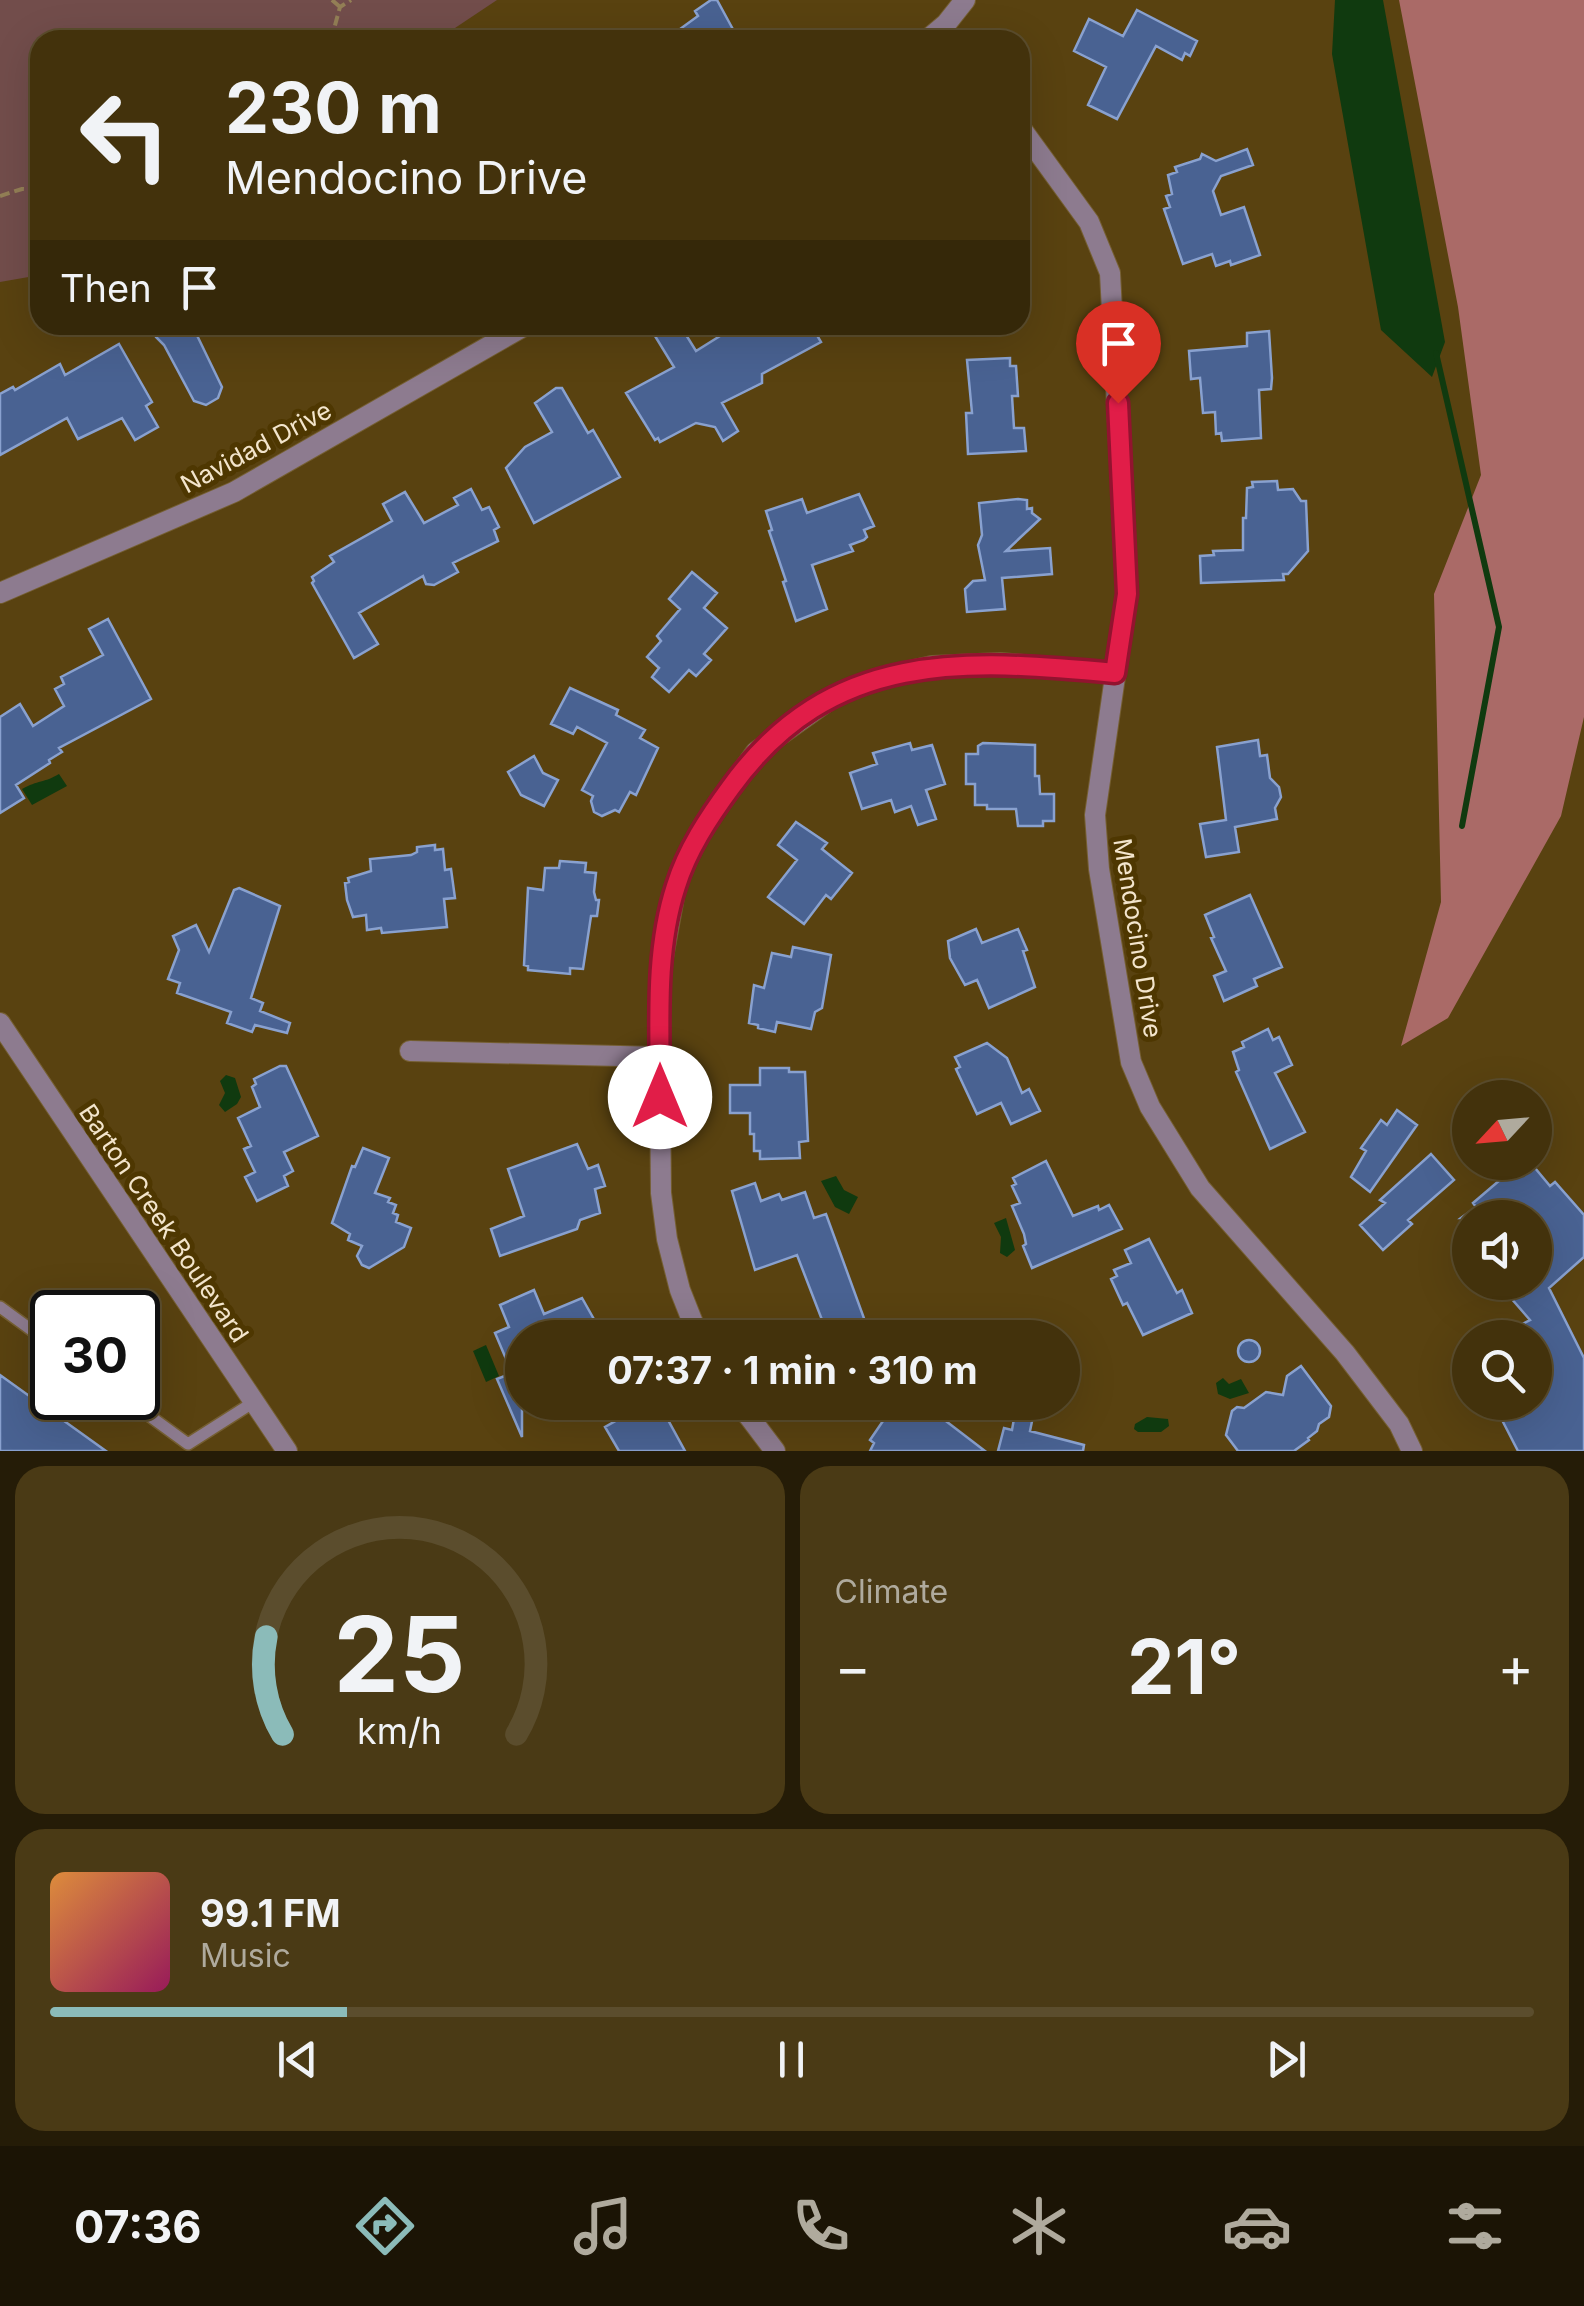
<!DOCTYPE html>
<meta charset="utf-8">
<style>
body{margin:0;font-family:Inter,sans-serif;background:#4a3a15;color:#f1f3f6;height:100vh;display:flex;flex-direction:column;font-size:38px;white-space:nowrap}
*{box-sizing:border-box;margin:0}
p{font-size:32px;color:#afaa9d}
.icon{flex:none;width:55px;height:55px;fill:none;stroke:currentColor;stroke-width:2;stroke-linecap:round;stroke-linejoin:round}
.map{position:relative;height:1451px;overflow:hidden}
.details{display:flex;flex-direction:column;gap:15px;padding:15px;background:#251c07;flex:1}
.details>*{flex:none}
.top-card{position:absolute;left:30px;top:30px;width:1000px;height:305px;border-radius:30px;box-shadow:0 10px 40px #0002,0 0 0 2px #5b4d2d;background:#43320c;color:#f1f3f6;overflow:hidden}
.needle{width:65px;rotate:244deg}
.buttons{position:absolute;left:1452px;top:1080px;display:grid;gap:20px}
.buttons a{display:grid;place-items:center;width:100px;height:100px;border-radius:50%;background:#43320c;box-shadow:0 10px 40px #0002,0 0 0 2px #5b4d2d;font-size:50px}
.speed{position:absolute;left:30px;top:1290px;display:flex;gap:20px;font-size:50px;font-weight:700;text-align:center}
.speed>*{display:grid;place-content:center;width:130px;height:130px;border-radius:50%;background:#43320c;box-shadow:0 10px 40px #0002,0 0 0 2px #5b4d2d;line-height:1}
.speed .limit{border:5px solid #111;border-radius:15px;background:#fff;color:#111}
.pin{position:absolute;display:grid;place-items:center;width:85px;height:85px;color:#fff;margin:-102px -42px;border-radius:50% 50% 50% 0;rotate:-45deg;box-shadow:0 0 10px #0007}
.pin .icon{rotate:45deg}
.me{position:absolute;width:110px;margin:-55px;rotate:0deg;stroke-linejoin:round;filter:drop-shadow(0 0 8px #0008)}
.turn{display:flex;align-items:center;gap:35px;height:210px;padding:0 30px;font-size:45px}
.turn .icon{width:130px;height:130px;stroke-width:2.5}
.turn b{display:block;font-size:70px;line-height:85px}
.then{display:flex;align-items:center;height:95px;padding:0 30px;background:#0003;gap:20px;font-size:38px}
.big{font-size:75px;font-weight:700;line-height:1.1}
.details .card{flex:1;display:flex;flex-direction:column;justify-content:center;gap:15px;min-width:0;padding:0 35px;border-radius:30px;background:#4a3a15}
.details .dial{align-items:center;gap:0}
.dial svg{height:260px;overflow:visible;fill:none;stroke:#5b4d2d;stroke-width:7;stroke-linecap:round;text-anchor:middle}
.dial text{fill:#f1f3f6;stroke:none}
.song{display:flex;align-items:center;gap:30px}
.cover{width:120px;height:120px;border-radius:15px;background:linear-gradient(135deg,hsl(30 70% 55%),hsl(330 70% 35%))}
.played{height:10px;border-radius:5px;background:linear-gradient(90deg,#8bbbb9 20%,#5b4d2d 20%)}
.keys{display:flex;justify-content:space-around;direction:ltr}
.heat{display:flex;justify-content:space-between;align-items:center;font-size:55px;direction:ltr}
.details .tiles{flex:1;display:grid;gap:15px;grid-template-columns:1fr 1fr}
.card:last-child{grid-column:span 2}
.trip{position:absolute;left:505px;top:1320px;width:575px;height:100px;border-radius:50px;background:#43320c;box-shadow:0 10px 40px #0002,0 0 0 2px #5b4d2d;font-weight:700;line-height:100px;text-align:center}
.tabs{display:flex;height:160px;justify-content:space-around;align-items:center;background:#1b1405;color:#afaa9d}
.tabs .icon{width:70px;height:70px}
.tabs .selected{color:#8bbbb9}
.tabs b{font-size:45px;color:#f1f3f6}
.map>svg:first-child{display:block}
.green{fill:#724d4b}
.forest{fill:#aa6a67}
.water{fill:#103a0f}
.lines{fill:none;stroke-linecap:round;stroke-linejoin:round}
.stream{stroke:#103a0f;stroke-width:6}
.building{fill:#496292;stroke:#89a1cf;stroke-width:2.5}
.service-casing{stroke:#755f32;stroke-width:14}
.minor-casing{stroke:#755f32;stroke-width:22}
.tertiary-casing{stroke:#755f32;stroke-width:22}
.path{stroke:#937f56;stroke-width:4;stroke-dasharray:10 5;stroke-linecap:butt}
.service{stroke:#8d7b8f;stroke-width:11}
.minor{stroke:#8d7b8f;stroke-width:20}
.tertiary{stroke:#8d7b8f;stroke-width:20}
.route-casing{stroke:#92132f;stroke-width:25}
.route{stroke:#e11d48;stroke-width:18}
.labels{text-anchor:middle;dominant-baseline:central;stroke-width:10;stroke-linejoin:round;paint-order:stroke}
.street-label{font-size:25px;fill:#f3e5cc;stroke:#4e3701}
</style>
<div class="map">
<svg width="1584" height="1451" viewBox="0 0 1584 1451">
<rect width="100%" height="100%" fill="#594210"/>
<path class="green" d="M 0,0 L 497,0 L 437,40 L 40,40 L 40,275 L 0,282 Z"/>
<path class="forest" d="M 1399,0 L 1584,0 L 1584,717 L 1561,816 L 1448,1018 L 1401,1046 L 1441,902 L 1434,594 L 1481,475 L 1458,307 Z"/>
<path class="water" d="M 1335,0 L 1383,0 L 1445,342 L 1432,377 L 1381,330 L 1332,54 Z
M 59,774 L 67,786 L 32,805 L 22,789 C 38,780 44,783 59,774 Z
M 226,1075 L 235,1078 L 241,1097 L 237,1104 L 225,1112 L 219,1105 L 225,1093 L 220,1081 Z
M 836,1176 L 844,1190 L 858,1197 L 849,1214 L 835,1207 L 821,1181 Z
M 1006,1218 L 1015,1250 L 1007,1257 L 1000,1253 L 1001,1237 L 994,1223 Z
M 486,1345 L 499,1376 L 486,1382 L 473,1351 Z
M 1223,1378 L 1229,1384 L 1241,1379 L 1249,1393 L 1230,1399 L 1218,1394 L 1216,1383 Z
M 1147,1417 L 1168,1419 L 1169,1426 L 1161,1432 L 1138,1432 L 1134,1429 L 1135,1424 Z"/>
<g class="lines">
<path class="stream" d="M 1436,353 L 1499,627 L 1462,826"/>
</g>
<path class="building" d="M 711,0 L 717,0 L 735,33 L 725,40 L 665,40 L 698,16 L 695,11 Z
M 1137,10 L 1197,41 L 1190,56 L 1185,53 L 1182,60 L 1156,46 L 1117,119 L 1088,105 L 1106,67 L 1074,51 L 1089,19 L 1123,36 Z
M 1247,149 L 1253,165 L 1221,176 L 1213,191 L 1221,215 L 1244,207 L 1260,255 L 1231,265 L 1230,261 L 1216,266 L 1212,254 L 1183,264 L 1164,209 L 1170,207 L 1166,196 L 1172,194 L 1168,175 L 1177,172 L 1175,167 L 1200,159 L 1202,154 L 1216,161 Z
M 157,325 L 192,325 L 222,387 L 218,398 L 206,405 L 194,401 L 164,345 L 156,337 Z
M 669,325 L 680,325 L 696,351 L 736,326 L 740,333 L 753,325 L 811,325 L 821,342 L 762,374 L 762,383 L 722,403 L 738,431 L 723,441 L 715,427 L 696,423 L 660,442 L 658,438 L 655,440 L 626,393 L 674,367 L 655,336 Z
M 1269,331 L 1272,378 L 1271,389 L 1259,390 L 1261,438 L 1222,441 L 1221,433 L 1216,434 L 1215,412 L 1203,413 L 1200,378 L 1191,379 L 1189,351 L 1247,346 L 1247,333 Z
M 119,344 L 152,402 L 146,406 L 158,427 L 135,440 L 122,418 L 78,439 L 67,418 L 0,455 L 0,394 L 13,387 L 15,390 L 60,364 L 65,375 Z
M 1010,358 L 1010,366 L 1016,366 L 1018,396 L 1012,396 L 1014,428 L 1024,428 L 1026,451 L 968,454 L 966,413 L 972,413 L 967,360 Z
M 556,388 L 562,388 L 588,433 L 593,430 L 620,477 L 534,523 L 506,468 L 525,447 L 552,432 L 535,403 Z
M 1277,481 L 1278,490 L 1293,489 L 1301,501 L 1306,501 L 1308,551 L 1288,574 L 1283,574 L 1284,580 L 1201,583 L 1200,556 L 1214,555 L 1213,551 L 1243,550 L 1243,518 L 1246,518 L 1247,488 L 1253,487 L 1252,482 Z
M 471,489 L 482,510 L 489,507 L 499,527 L 494,530 L 498,541 L 453,563 L 458,572 L 434,585 L 426,584 L 423,576 L 359,613 L 378,644 L 354,658 L 312,583 L 314,581 L 312,577 L 334,562 L 330,556 L 392,521 L 383,504 L 405,492 L 424,523 L 458,505 L 454,498 Z
M 859,494 L 874,526 L 864,530 L 867,537 L 864,540 L 850,545 L 853,551 L 812,565 L 827,609 L 796,621 L 783,582 L 786,581 L 769,531 L 772,530 L 766,511 L 802,499 L 807,513 Z
M 1018,499 L 1027,500 L 1027,509 L 1032,508 L 1032,513 L 1040,519 L 1006,551 L 1050,548 L 1052,574 L 1002,578 L 1005,609 L 967,612 L 965,589 L 973,581 L 985,580 L 978,545 L 982,535 L 979,503 Z
M 692,572 L 717,593 L 704,608 L 727,628 L 704,654 L 711,660 L 696,676 L 689,670 L 669,692 L 652,677 L 659,668 L 647,657 L 661,641 L 657,636 L 680,609 L 669,599 Z
M 108,619 L 151,699 L 59,748 L 62,752 L 49,760 L 50,763 L 16,785 L 24,798 L 0,813 L 0,717 L 20,704 L 33,726 L 64,706 L 55,689 L 64,684 L 61,677 L 103,655 L 89,629 Z
M 570,688 L 618,710 L 616,715 L 645,730 L 640,738 L 658,748 L 636,795 L 630,792 L 619,812 L 615,810 L 602,816 L 594,812 L 591,801 L 593,796 L 582,790 L 607,743 L 577,727 L 573,734 L 551,724 Z
M 1258,740 L 1260,756 L 1267,755 L 1270,778 L 1279,787 L 1281,797 L 1275,808 L 1277,819 L 1235,827 L 1239,852 L 1206,857 L 1200,824 L 1226,820 L 1217,747 Z
M 910,743 L 912,750 L 932,745 L 945,784 L 926,790 L 936,819 L 918,825 L 911,806 L 895,812 L 891,800 L 862,809 L 850,773 L 877,764 L 873,753 Z
M 983,743 L 1035,745 L 1035,776 L 1039,776 L 1040,794 L 1054,794 L 1054,821 L 1043,821 L 1043,826 L 1018,826 L 1016,809 L 987,809 L 987,805 L 975,805 L 975,784 L 966,784 L 966,754 L 978,754 L 978,746 Z
M 534,756 L 543,773 L 558,780 L 544,806 L 521,795 L 508,772 Z
M 796,822 L 827,843 L 822,849 L 852,873 L 831,899 L 826,895 L 804,924 L 768,897 L 797,860 L 778,845 Z
M 435,845 L 435,850 L 443,849 L 445,870 L 451,869 L 455,898 L 444,899 L 447,927 L 382,933 L 381,928 L 367,930 L 366,915 L 353,917 L 347,900 L 345,883 L 349,882 L 348,878 L 371,871 L 370,859 L 411,855 L 417,852 L 417,847 Z
M 560,861 L 586,863 L 585,872 L 596,873 L 594,892 L 596,900 L 599,900 L 597,916 L 591,916 L 583,969 L 570,968 L 570,974 L 528,970 L 528,966 L 524,965 L 528,888 L 543,890 L 545,868 L 559,868 Z
M 239,888 L 280,906 L 251,998 L 263,1003 L 260,1011 L 290,1023 L 287,1033 L 255,1025 L 252,1032 L 227,1023 L 231,1012 L 177,993 L 180,983 L 168,979 L 179,950 L 173,936 L 196,925 L 209,952 L 234,890 Z
M 1250,895 L 1282,967 L 1254,979 L 1257,986 L 1224,1001 L 1214,976 L 1226,971 L 1211,938 L 1214,937 L 1205,915 Z
M 976,929 L 982,943 L 1018,929 L 1027,950 L 1023,951 L 1035,987 L 989,1008 L 977,980 L 965,985 L 950,958 L 948,941 Z
M 793,947 L 831,955 L 822,1008 L 815,1012 L 811,1029 L 777,1022 L 775,1032 L 758,1028 L 758,1025 L 749,1023 L 754,985 L 764,988 L 772,953 L 791,957 Z
M 1268,1029 L 1273,1040 L 1279,1037 L 1292,1065 L 1275,1073 L 1305,1132 L 1270,1149 L 1236,1072 L 1239,1070 L 1233,1052 L 1244,1047 L 1242,1042 Z
M 987,1043 L 1007,1058 L 1022,1093 L 1029,1089 L 1040,1111 L 1011,1124 L 1001,1103 L 977,1114 L 956,1069 L 960,1067 L 955,1057 Z
M 280,1066 L 286,1066 L 318,1136 L 284,1152 L 293,1171 L 284,1176 L 288,1186 L 257,1201 L 245,1177 L 255,1172 L 244,1149 L 251,1146 L 238,1118 L 260,1107 L 252,1087 L 256,1084 L 254,1079 Z
M 760,1068 L 789,1068 L 789,1072 L 805,1072 L 808,1141 L 799,1142 L 800,1158 L 760,1159 L 760,1151 L 754,1151 L 754,1134 L 750,1134 L 750,1113 L 730,1113 L 730,1085 L 760,1085 Z
M 1397,1110 L 1417,1125 L 1370,1192 L 1351,1177 L 1366,1151 L 1361,1148 L 1381,1120 L 1387,1125 Z
M 577,1144 L 588,1169 L 598,1165 L 605,1186 L 595,1189 L 600,1213 L 580,1220 L 577,1229 L 500,1256 L 491,1229 L 524,1216 L 508,1169 Z
M 363,1148 L 389,1158 L 375,1193 L 390,1198 L 388,1202 L 396,1205 L 393,1213 L 398,1215 L 396,1222 L 411,1228 L 404,1247 L 369,1268 L 362,1265 L 357,1256 L 362,1246 L 348,1240 L 350,1234 L 332,1223 L 352,1166 L 355,1167 Z
M 1431,1154 L 1454,1180 L 1408,1220 L 1412,1224 L 1383,1250 L 1360,1225 L 1385,1203 L 1380,1200 Z
M 1046,1161 L 1073,1216 L 1098,1206 L 1099,1210 L 1109,1205 L 1122,1229 L 1032,1268 L 1023,1246 L 1026,1244 L 1024,1234 L 1012,1206 L 1020,1203 L 1012,1186 L 1016,1184 L 1013,1178 Z
M 1521,1162 L 1530,1162 L 1550,1186 L 1555,1182 L 1584,1215 L 1584,1257 L 1549,1288 L 1584,1358 L 1584,1451 L 1518,1451 L 1502,1420 L 1507,1418 L 1499,1402 L 1535,1402 L 1535,1338 L 1495,1338 L 1530,1320 L 1497,1282 L 1535,1282 L 1535,1218 L 1461,1218 L 1476,1207 L 1473,1203 Z
M 755,1183 L 761,1201 L 779,1194 L 782,1200 L 805,1192 L 814,1218 L 826,1214 L 869,1332 L 855,1338 L 829,1338 L 797,1255 L 755,1270 L 732,1191 Z
M 1149,1239 L 1177,1293 L 1182,1290 L 1192,1313 L 1143,1335 L 1127,1303 L 1123,1305 L 1111,1279 L 1117,1276 L 1114,1270 L 1131,1263 L 1125,1250 Z
M 534,1290 L 544,1314 L 582,1298 L 600,1330 L 582,1338 L 522,1338 L 522,1437 L 497,1379 L 512,1373 L 495,1333 L 509,1327 L 500,1305 Z
M1238 1351a11 11 0 1 1 22 0a11 11 0 1 1-22 0Z
M 1301,1366 L 1331,1406 L 1329,1417 L 1319,1424 L 1317,1431 L 1308,1438 L 1309,1440 L 1294,1451 L 1238,1451 L 1226,1435 L 1232,1411 L 1237,1407 L 1244,1408 L 1266,1392 L 1283,1395 L 1287,1376 Z
M 0,1375 L 106,1451 L 0,1451 Z
M 632,1402 L 640,1402 L 648,1417 L 662,1409 L 685,1451 L 619,1451 L 605,1427 L 626,1415 L 621,1408 Z
M 880,1402 L 921,1402 L 985,1451 L 870,1451 L 874,1443 L 870,1440 L 883,1421 L 872,1413 Z
M 1017,1402 L 1036,1402 L 1030,1431 L 1084,1445 L 1083,1451 L 998,1451 L 1004,1428 L 1012,1430 Z"/>
<g class="lines">
<defs>
<path id="service" d="M 0,1307 L 52,1345
M 125,1398 L 188,1444 L 254,1402"/>
<path id="minor" d="M 927,40 L 946,24 L 965,0
M 1020,127 L 1089,222 L 1110,273 L 1127,594 L 1095,815 L 1099,869 L 1131,1062 L 1150,1107 L 1200,1188 L 1345,1353 L 1399,1424 L 1412,1451
M 0,593 L 234,492 L 526,325
M 410,1051 L 660,1057
M 699,1338 L 680,1290 L 667,1239 L 661,1193 L 659,979 L 676,886 L 693,846 L 718,805 L 756,752 L 836,695 L 876,679 L 932,666 L 1000,663 L 1115,673
M 738,1402 L 775,1451"/>
<path id="tertiary" d="M 0,1023 L 287,1451"/>
</defs>
<use href="#service" class="service-casing"/>
<use href="#minor" class="minor-casing"/>
<use href="#tertiary" class="tertiary-casing"/>
<path class="path" d="M 332,0 L 340,7
M 331,40 L 340,7 L 351,0
M 0,196 L 22,189 L 40,190"/>
<use href="#service" class="service"/>
<use href="#minor" class="minor"/>
<use href="#tertiary" class="tertiary"/>
</g>
<g class="lines">
<defs>
<path id="route" d="M 660,1097 C 660,1027 654,953 676,886 C 687,850 709,817 731,787 C 831,649 964,659 1115,673 L 1127,594 L 1118,403"/>
</defs>
<use href="#route" class="route-casing"/>
<use href="#route" class="route"/>
</g>
<g class="labels">
<g class="street-label">
<text transform="translate(256 447) rotate(-28)">Navidad Drive</text>
<text transform="translate(1138 938) rotate(81)">Mendocino Drive</text>
<text transform="translate(164 1223) rotate(56)">Barton Creek Boulevard</text>
</g>
</g>
</svg>
<div class="buttons">
<a><svg class="needle" viewBox="-14 -14 28 28"><path d="M0-13l5 13h-10z" fill="#e53935"/><path d="M0 13l5-13h-10z" fill="#afaa9d"/></svg></a>
<a><svg class="icon" aria-label="sound" viewBox="0 0 24 24"><path d="M4 9h4l5-4v14l-5-4H4zM17 9q2 3 0 6"/></svg></a>
<a><svg class="icon" aria-label="search" viewBox="0 0 24 24"><circle cx="10" cy="10" r="6"/><path d="M15 15l6 6"/></svg></a>
</div>
<div class="speed"><div class="limit">30</div></div>
<div class="pin" style="left:1118px;top:403px;background:#d93025"><svg class="icon" aria-label="arrive" viewBox="0 0 24 24"><path d="M6 21V4h12l-3 4 3 4H6"/></svg></div>
<svg class="me" style="left:660px;top:1097px" viewBox="-20 -20 40 40"><circle r="19" fill="#fff"/><path d="M0-13L10 11 0 6-10 11z" fill="#e11d48"/></svg>
<div class="trip">07:37 · 1 min · 310 m</div>
<div class="top-card">
<div class="turn"><svg class="icon" aria-label="left" viewBox="0 0 24 24"><path d="M17 20v-9H6M10 6l-5 5 5 5"/></svg><div><b>230 m</b>Mendocino Drive</div></div>
<div class="then">Then<svg class="icon" aria-label="arrive" viewBox="0 0 24 24"><path d="M6 21V4h12l-3 4 3 4H6"/></svg></div>
</div>
</div>
<section class="details">
<div class="tiles">
<div class="card dial"><svg viewBox="0 0 100 80">
<path d="M14 69A42 42 0 1 1 86 69"/>
<path d="M14 69A42 42 0 0 1 9 39" stroke="#8bbbb9"/>
<text x="50" y="56" font-size="32" font-weight="700">25</text>
<text x="50" y="72" font-size="11">km/h</text>
</svg></div>
<div class="card"><p>Climate</p>
<div class="heat"><a>−</a><b class="big">21°</b><a>+</a></div>
</div>
<div class="card">
<div class="song"><i class="cover"></i><div><b>99.1 FM</b><p>Music</p></div></div>
<div class="played"></div>
<div class="keys"><svg class="icon" aria-label="previous" viewBox="0 0 24 24"><path d="M18 5L8 12l10 7zM5 5v14"/></svg><svg class="icon" aria-label="pause" viewBox="0 0 24 24"><path d="M8 5v14M16 5v14"/></svg><svg class="icon" aria-label="next" viewBox="0 0 24 24"><path d="M6 5l10 7-10 7zM19 5v14"/></svg></div>
</div>
</div>
</section>
<nav class="tabs">
<b>07:36</b>
<svg class="icon selected" aria-label="directions" viewBox="0 0 24 24"><path d="M12 3l9 9-9 9-9-9zM9 14v-3h6M13 9l2 2-2 2"/></svg>
<svg class="icon" aria-label="music" viewBox="0 0 24 24"><path d="M9 18V5l10-2v13"/><circle cx="6" cy="18" r="3"/><circle cx="16" cy="16" r="3"/></svg>
<svg class="icon" aria-label="phone" viewBox="0 0 24 24"><path d="M5 4h4l2 5-3 2q2 4 5 5l2-3 5 2v4C11 20 4 13 5 4z"/></svg>
<svg class="icon" aria-label="climate" viewBox="0 0 24 24"><path d="M12 3v18M4 7l16 10M4 17L20 7"/></svg>
<svg class="icon" aria-label="car" viewBox="0 0 24 24"><path d="M5 17H2v-5l4-1 3-4h7l3 4 3 1v5h-3M9 17h6M6 11h13"/><circle cx="7" cy="17" r="2"/><circle cx="17" cy="17" r="2"/></svg>
<svg class="icon" aria-label="filters" viewBox="0 0 24 24"><path d="M4 7h16M4 17h16"/><circle cx="9" cy="7" r="2"/><circle cx="15" cy="17" r="2"/></svg>
</nav>
